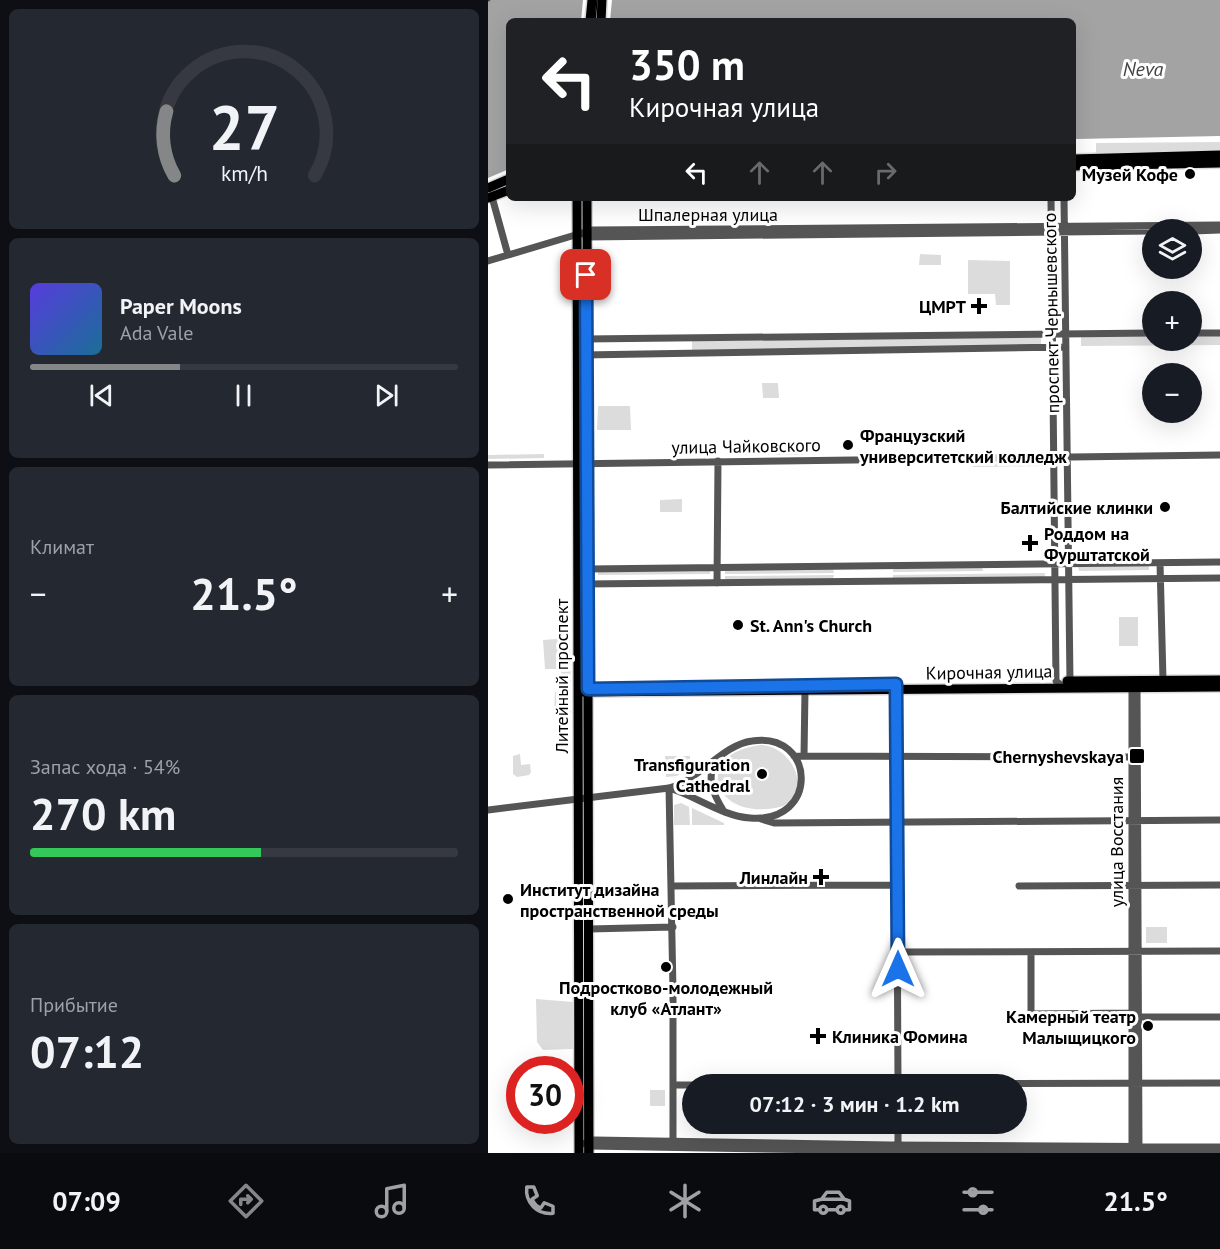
<!DOCTYPE html>
<html lang="ru">
<meta charset="utf-8">
<style>
body{margin:0;font-family:"PT Sans",sans-serif;background:#242831;color:#f1f3f6;height:100vh;display:flex;flex-direction:column;font-size:22px;white-space:nowrap}
*{box-sizing:border-box;margin:0}
p{font-size:20px;color:#9ea1a6}
.icon{flex:none;width:33px;height:33px;fill:none;stroke:currentColor;stroke-width:2;stroke-linecap:round;stroke-linejoin:round}
.map{position:relative;flex:1;overflow:hidden}
.drawer{display:flex;flex-direction:column;gap:9px;padding:9px;background:#0d0f14;width:488px}
.drawer>*{flex:none}
.banner{position:absolute;left:18px;top:18px;width:570px;height:183px;border-radius:9px;box-shadow:0 6px 24px #0002;background:#202124;color:#fff;overflow:hidden}
.fabs{position:absolute;left:654px;top:219px;display:grid;gap:12px}
.fabs a{display:grid;place-items:center;width:60px;height:60px;border-radius:50%;background:#171b24;box-shadow:0 6px 24px #0002;font-size:30px}
.speed{position:absolute;left:18px;top:1056px;display:flex;gap:12px;font-size:30px;font-weight:700;text-align:center}
.speed>*{display:grid;place-content:center;width:78px;height:78px;border-radius:50%;background:#171b24;box-shadow:0 6px 24px #0002;line-height:1}
.speed .limit{border:9px solid #d22;background:#fff;color:#111}
.pin{position:absolute;display:grid;place-items:center;width:51px;height:51px;color:#fff;margin:-26px;border-radius:12px;box-shadow:0 3px 9px #0006}
.me{position:absolute;width:66px;margin:-33px;rotate:0deg;stroke-linejoin:round;filter:drop-shadow(0 0 4px #0008)}
.turn{display:flex;align-items:center;gap:21px;height:126px;padding:0 24px;font-size:27px}
.turn .icon{width:78px;height:78px;stroke-width:2.5}
.turn b{display:block;font-size:42px;line-height:51px}
.lanes{display:flex;align-items:center;height:57px;padding:0 24px;background:#0003;justify-content:center;gap:30px;direction:ltr}
.lanes .off{opacity:.35}
.big{font-size:45px;font-weight:600;line-height:1.1}
.drawer .card{flex:1;display:flex;flex-direction:column;justify-content:center;gap:9px;min-width:0;padding:0 21px;border-radius:9px;background:#242831}
.drawer .dial{align-items:center;gap:0}
.dial svg{height:156px;overflow:visible;fill:none;stroke:#363941;stroke-width:7;stroke-linecap:round;text-anchor:middle}
.dial text{fill:#f1f3f6;stroke:none}
.song{display:flex;align-items:center;gap:18px}
.cover{width:72px;height:72px;border-radius:9px;background:linear-gradient(135deg,hsl(250 70% 55%),hsl(200 70% 35%))}
.played{height:6px;border-radius:3px;background:linear-gradient(90deg,#858687 35%,#363941 35%)}
.keys{display:flex;justify-content:space-around;direction:ltr}
.heat{display:flex;justify-content:space-between;align-items:center;font-size:33px;direction:ltr}
.charge{height:9px;border-radius:4px;background:linear-gradient(90deg,#34c759 54%,#363941 0)}
.trip{position:absolute;left:194px;top:1074px;width:345px;height:60px;border-radius:30px;background:#171b24;box-shadow:0 6px 24px #0002;font-weight:600;line-height:60px;text-align:center}
.menu{display:flex;height:96px;justify-content:space-around;align-items:center;background:#090b0e;color:#9ea1a6}
.menu .icon{width:42px;height:42px}
.menu .current{color:#858687}
.menu b{font-size:27px;color:#f1f3f6}
main{display:flex;flex:1;min-height:0}
.map>svg:first-child{display:block}
.green{fill:#dcdcdc}
.water{fill:#a3a3a3}
.pier{fill:#fff}
.lines{fill:none;stroke-linecap:round;stroke-linejoin:round}
.ferry{stroke:#444;stroke-width:1.5;stroke-dasharray:8 6;stroke-linecap:butt}
.major-casing{stroke:#dbdbdb;stroke-width:12}
.minor{stroke:#555;stroke-width:7}
.major{stroke:#000;stroke-width:9}
.tram{stroke:#000;stroke-width:1.5}
.route-casing{stroke:#114b97;stroke-width:15}
.route{stroke:#1a73e8;stroke-width:10}
.poi-dot{fill:#000;stroke:#fff;stroke-width:2}
.labels{text-anchor:middle;dominant-baseline:central;stroke-width:6;stroke-linejoin:round;paint-order:stroke}
.poi-label{font-size:18px;font-weight:bold;fill:#000;stroke:#fff;text-anchor:end}
.street-label{font-size:18px;fill:#000;stroke:#fff}
.water-label{font-size:20px;font-style:italic;fill:#444;stroke:#fff}
</style>
<main>
<section class="drawer">
<div class="card dial"><svg viewBox="0 0 100 80">
<path d="M14 69A42 42 0 1 1 86 69"/>
<path d="M14 69A42 42 0 0 1 10 36" stroke="#858687"/>
<text x="50" y="56" font-size="32" font-weight="700">27</text>
<text x="50" y="72" font-size="11">km/h</text>
</svg></div>
<div class="card">
<div class="song"><i class="cover"></i><div><b>Paper Moons</b><p>Ada Vale</p></div></div>
<div class="played"></div>
<div class="keys"><svg class="icon" aria-label="previous" viewBox="0 0 24 24"><path d="M18 5L8 12l10 7zM5 5v14"/></svg><svg class="icon" aria-label="pause" viewBox="0 0 24 24"><path d="M8 5v14M16 5v14"/></svg><svg class="icon" aria-label="next" viewBox="0 0 24 24"><path d="M6 5l10 7-10 7zM19 5v14"/></svg></div>
</div>
<div class="card"><p>Климат</p>
<div class="heat"><a>−</a><b class="big">21.5°</b><a>+</a></div>
</div>
<div class="card"><p>Запас хода · 54%</p><b class="big">270 km</b><div class="charge"></div></div>
<div class="card"><p>Прибытие</p><b class="big">07:12</b></div>
</section>
<div class="map">
<svg width="733" height="1153" viewBox="0 0 733 1153">
<rect width="100%" height="100%" fill="#fff"/>
<path class="green" d="M 732,142 L 732,152 L 608,156 L 608,143 Z
M 432,254 L 453,255 L 453,265 L 431,265 Z
M 480,260 L 522,261 L 522,305 L 508,305 L 507,294 L 480,294 Z
M 593,336 L 664,336 L 664,340 L 704,340 L 704,336 L 732,336 L 732,345 L 593,346 Z
M 553,337 L 553,345 L 204,350 L 204,341 Z
M 274,383 L 290,383 L 291,398 L 275,398 Z
M 110,406 L 142,406 L 143,430 L 109,430 Z
M 314,451 L 315,455 L 255,455 L 255,452 Z
M 56,454 L 56,458 L 0,459 L 0,455 Z
M 485,462 L 554,462 L 555,466 L 485,467 Z
M 194,499 L 194,512 L 172,512 L 172,500 Z
M 590,566 L 661,566 L 661,570 L 591,571 Z
M 494,567 L 495,571 L 405,572 L 405,568 Z
M 345,569 L 346,573 L 237,574 L 237,570 Z
M 222,570 L 222,574 L 110,575 L 110,571 Z
M 557,573 L 557,577 L 405,579 L 405,575 Z
M 346,575 L 345,579 L 237,581 L 237,576 Z
M 631,617 L 650,617 L 650,646 L 631,646 Z
M 82,638 L 83,714 L 66,715 L 67,692 L 75,691 L 73,669 L 57,669 L 55,640 Z
M 272,745 C 309,746 327,802 287,808 C 222,819 206,753 272,745 Z
M 32,754 L 33,765 L 42,764 L 43,772 L 41,775 L 29,777 L 25,774 L 25,756 Z
M 177,756 L 202,756 L 202,767 L 189,776 L 178,777 Z
M 193,803 L 201,807 L 202,825 L 186,825 L 186,805 Z
M 204,808 L 236,823 L 236,825 L 204,825 Z
M 658,927 L 679,927 L 679,943 L 658,943 Z
M 48,999 L 85,1002 L 85,1049 L 55,1050 L 49,1042 Z
M 162,1090 L 177,1090 L 177,1106 L 162,1106 Z"/>
<path class="water" d="M 0,0 L 732,0 L 732,136 L 588,139 L 585,136 L 585,21 L 21,21 L 21,169 L 0,178 Z"/>
<path class="pier" d="M 95,0 L 124,0 L 122,21 L 93,21 Z"/>
<g class="lines">
<path class="ferry" d="M 0,1 L 2,0"/>
<defs>
<path id="major" d="M 102,21 L 104,0
M 113,21 L 114,0
M 585,159 L 733,155
M 585,166 L 733,163
M 0,188 L 21,179
M 0,198 L 21,190
M 89,198 L 91,1153
M 99,198 L 101,1153
M 579,681 L 733,680
M 95,692 L 733,687"/>
</defs>
<use href="#major" class="major-casing"/>
<path class="minor" d="M 4,197 L 20,255
M 563,198 L 568,681 L 575,687 L 582,681 L 576,198
M 704,231 L 733,230
M 98,237 L 664,231
M 0,261 L 104,230 L 733,225
M 704,333 L 733,333
M 97,339 L 664,333
M 95,355 L 578,347
M 0,465 L 733,455
M 672,563 L 675,680
M 100,569 L 733,562
M 229,583 L 230,461
M 96,584 L 733,578
M 408,684 L 410,1084
M 644,685 L 644,1150
M 649,685 L 651,1151
M 306,756 L 646,757
M 316,756 L 317,690
M 227,763 C 218,780 226,795 235,810
M 181,788 L 185,991 L 185,1145
M 0,810 L 181,788 C 213,779 234,745 264,741 C 328,731 332,824 262,818 C 234,816 208,796 181,788
M 273,819 L 286,823 L 733,820
M 184,886 L 410,885
M 531,886 L 733,885
M 101,929 L 185,927
M 410,952 L 733,951
M 543,952 L 543,1014 L 644,1013 L 651,1017 L 733,1017
M 253,1084 L 733,1083
M 185,1085 L 204,1085
M 91,1145 L 106,1140 L 402,1145 L 733,1147
M 101,1146 L 399,1151 L 733,1152
M 410,1147 L 410,1124"/>
<use href="#major" class="major"/>
<path class="tram" d="M 107,21 L 109,0
M 96,198 L 97,1153"/>
</g>
<g class="lines">
<defs>
<path id="route" d="M 98,275 L 100,689 L 408,684 L 410,969"/>
</defs>
<use href="#route" class="route-casing"/>
<use href="#route" class="route"/>
</g>
<g class="poi-dot">
<circle cx="702" cy="174" r="6"/>
<path d="M488 297h6v6h6v6h-6v6h-6v-6h-6v-6h6z"/>
<circle cx="360" cy="445" r="6"/>
<circle cx="677" cy="507" r="6"/>
<path d="M539 534h6v6h6v6h-6v6h-6v-6h-6v-6h6z"/>
<circle cx="250" cy="625" r="6"/>
<rect x="641" y="748" width="16" height="16" rx="3"/>
<circle cx="274" cy="774" r="6"/>
<path d="M330 868h6v6h6v6h-6v6h-6v-6h-6v-6h6z"/>
<circle cx="20" cy="899" r="6"/>
<circle cx="178" cy="967" r="6"/>
<circle cx="660" cy="1026" r="6"/>
<path d="M327 1027h6v6h6v6h-6v6h-6v-6h-6v-6h6z"/>
</g>
<g class="labels">
<g class="poi-label">
<text x="690" y="174">Музей Кофе</text>
<text x="478" y="306">ЦМРТ</text>
<text x="372" y="435" text-anchor="start">Французский<tspan x="372" dy="21">университетский колледж</tspan></text>
<text x="665" y="507">Балтийские клинки</text>
<text x="556" y="533" text-anchor="start">Роддом на<tspan x="556" dy="21">Фурштатской</tspan></text>
<text x="262" y="625" text-anchor="start">St. Ann's Church</text>
<text x="636" y="756">Chernyshevskaya</text>
<text x="262" y="764">Transfiguration<tspan x="262" dy="21">Cathedral</tspan></text>
<text x="320" y="877">Линлайн</text>
<text x="32" y="889" text-anchor="start">Институт дизайна<tspan x="32" dy="21">пространственной среды</tspan></text>
<text x="178" y="987" text-anchor="middle">Подростково-молодежный<tspan x="178" dy="21">клуб «Атлант»</tspan></text>
<text x="648" y="1016">Камерный театр<tspan x="648" dy="21">Малыщицкого</tspan></text>
<text x="344" y="1036" text-anchor="start">Клиника Фомина</text>
</g>
<g class="street-label">
<text x="220" y="214">Шпалерная улица</text>
<text transform="translate(563 313) rotate(-91)">проспект Чернышевского</text>
<text transform="translate(258 446) rotate(-1)">улица Чайковского</text>
<text transform="translate(501 672) rotate(-1)">Кирочная улица</text>
<text transform="translate(73 676) rotate(-90)">Литейный проспект</text>
<text transform="translate(628 842) rotate(-90)">улица Восстания</text>
</g>
<g class="water-label">
<text x="655" y="69">Neva</text>
</g>
</g>
</svg>
<div class="fabs">
<a><svg class="icon" aria-label="layers" viewBox="0 0 24 24"><path d="M12 4l9 5-9 5-9-5zM3 14l9 5 9-5"/></svg></a>
<a>+</a>
<a>−</a>
</div>
<div class="speed"><div class="limit">30</div></div>
<div class="pin" style="left:98px;top:275px;background:#d93025"><svg class="icon" aria-label="arrive" viewBox="0 0 24 24"><path d="M6 21V4h12l-3 4 3 4H6"/></svg></div>
<svg class="me" style="left:410px;top:969px" viewBox="-20 -20 40 40"><path d="M0-17L14 15 0 8-14 15z" fill="#1a73e8" stroke="#fff" stroke-width="4"/></svg>
<div class="trip">07:12 · 3 мин · 1.2 km</div>
<div class="banner">
<div class="turn"><svg class="icon" aria-label="left" viewBox="0 0 24 24"><path d="M17 20v-9H6M10 6l-5 5 5 5"/></svg><div><b>350 m</b>Кирочная улица</div></div>
<div class="lanes"><svg class="icon" aria-label="left" viewBox="0 0 24 24"><path d="M17 20v-9H6M10 6l-5 5 5 5"/></svg><svg class="icon off" aria-label="ahead" viewBox="0 0 24 24"><path d="M12 20V5M6 11l6-6 6 6"/></svg><svg class="icon off" aria-label="ahead" viewBox="0 0 24 24"><path d="M12 20V5M6 11l6-6 6 6"/></svg><svg class="icon off" aria-label="right" viewBox="0 0 24 24"><path d="M7 20v-9h11M14 6l5 5-5 5"/></svg></div>
</div>
</div>
</main>
<nav class="menu">
<b>07:09</b>
<svg class="icon current" aria-label="directions" viewBox="0 0 24 24"><path d="M12 3l9 9-9 9-9-9zM9 14v-3h6M13 9l2 2-2 2"/></svg>
<svg class="icon" aria-label="music" viewBox="0 0 24 24"><path d="M9 18V5l10-2v13"/><circle cx="6" cy="18" r="3"/><circle cx="16" cy="16" r="3"/></svg>
<svg class="icon" aria-label="phone" viewBox="0 0 24 24"><path d="M5 4h4l2 5-3 2q2 4 5 5l2-3 5 2v4C11 20 4 13 5 4z"/></svg>
<svg class="icon" aria-label="climate" viewBox="0 0 24 24"><path d="M12 3v18M4 7l16 10M4 17L20 7"/></svg>
<svg class="icon" aria-label="car" viewBox="0 0 24 24"><path d="M5 17H2v-5l4-1 3-4h7l3 4 3 1v5h-3M9 17h6M6 11h13"/><circle cx="7" cy="17" r="2"/><circle cx="17" cy="17" r="2"/></svg>
<svg class="icon" aria-label="filters" viewBox="0 0 24 24"><path d="M4 7h16M4 17h16"/><circle cx="9" cy="7" r="2"/><circle cx="15" cy="17" r="2"/></svg>
<b>21.5°</b>
</nav>
